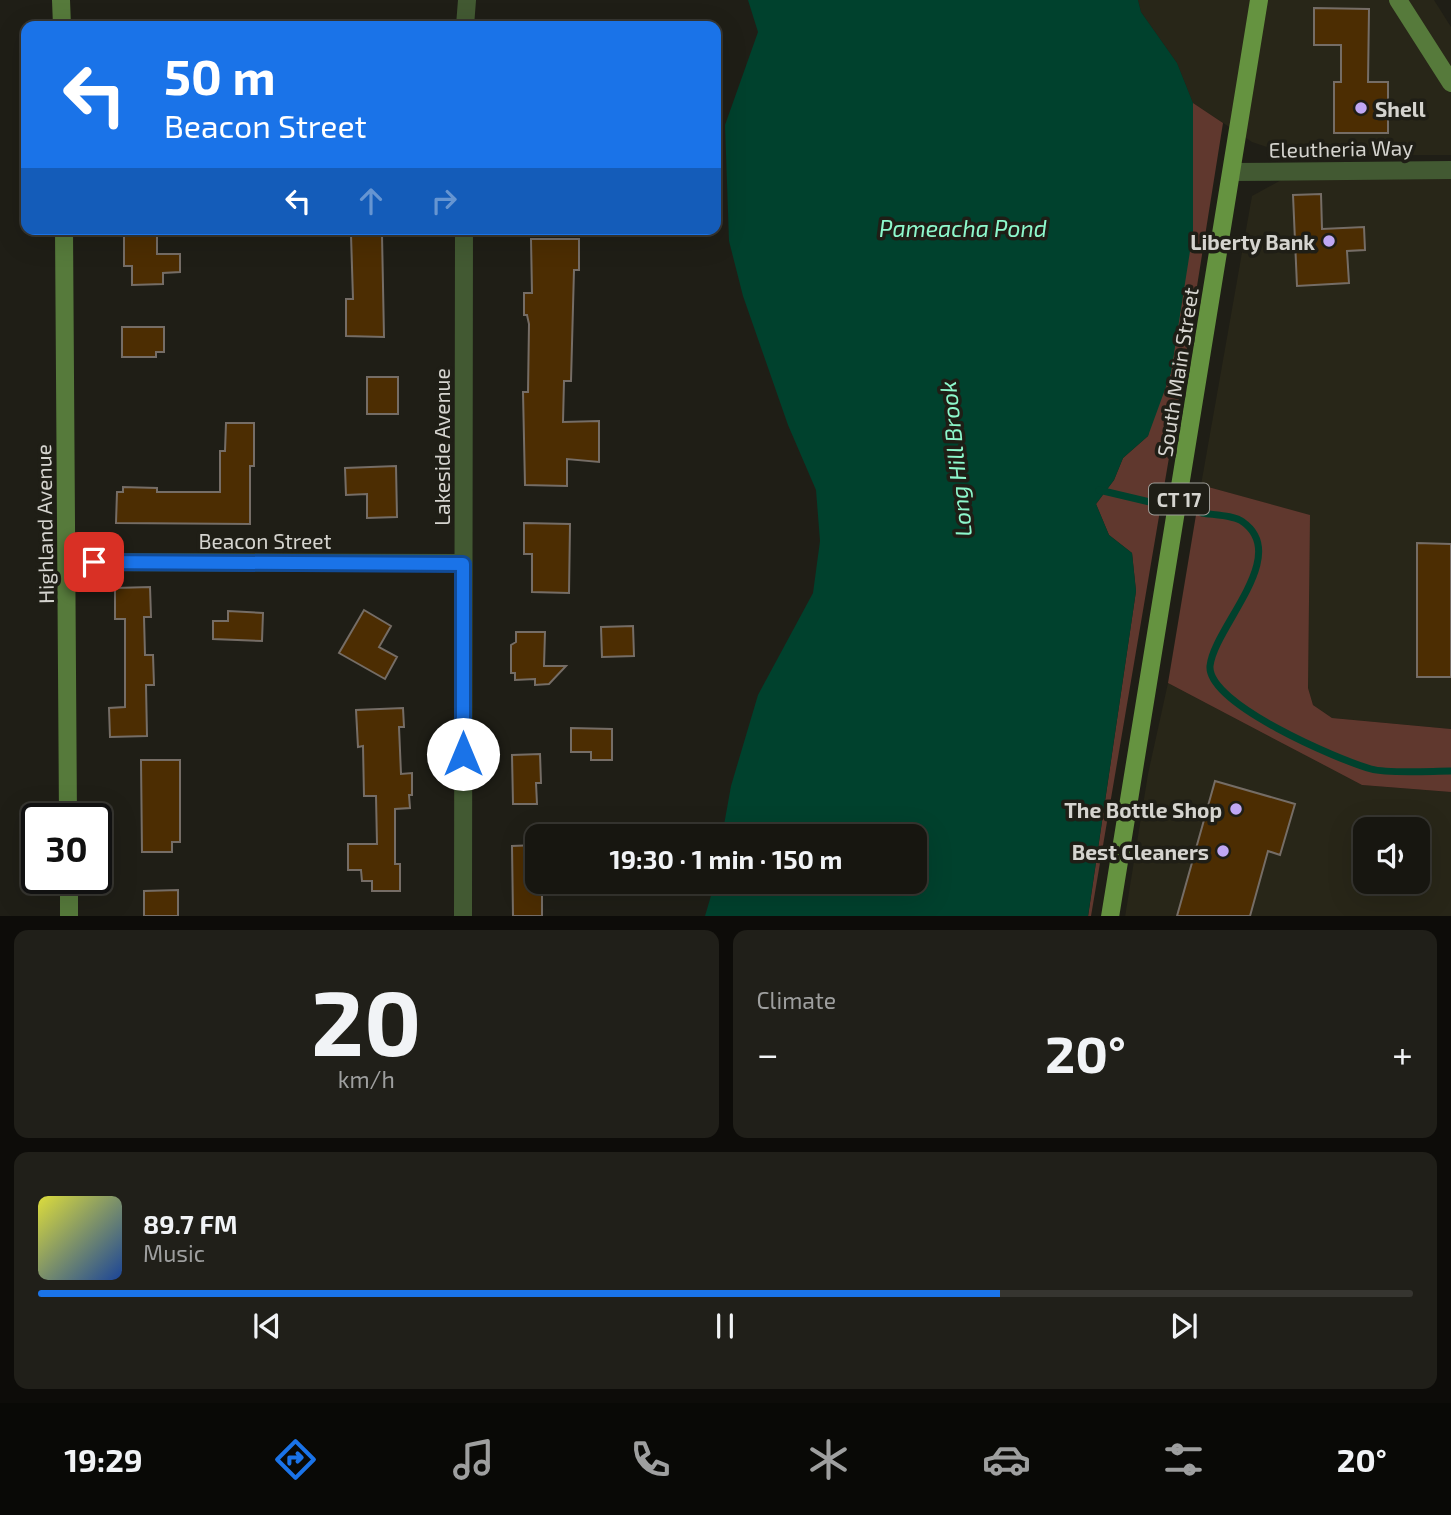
<!DOCTYPE html>
<meta charset="utf-8">
<style>
body{margin:0;font-family:"Exo 2",sans-serif;background:#201f19;color:#f1f3f6;height:100vh;display:flex;flex-direction:column;font-size:26px;white-space:nowrap}
*{box-sizing:border-box;margin:0}
p{font-size:23px;color:#9e9f9f}
.icon{flex:none;width:38px;height:38px;fill:none;stroke:currentColor;stroke-width:2;stroke-linecap:round;stroke-linejoin:round}
.map{position:relative;height:916px;overflow:hidden}
.details{display:flex;flex-direction:column;gap:14px;padding:14px;background:#0d0c09;flex:1}
.details>*{flex:none}
.hud{position:absolute;left:21px;top:21px;width:700px;height:214px;border-radius:14px;box-shadow:0 7px 28px #0002,0 0 0 2px #363530;background:#1a73e8;color:#fff;overflow:hidden}
.controls{position:absolute;left:1353px;top:817px;display:grid;gap:14px}
.controls a{display:grid;place-items:center;width:77px;height:77px;border-radius:14px;background:#171610;box-shadow:0 7px 28px #0002,0 0 0 2px #363530;font-size:35px}
.speed{position:absolute;left:21px;top:803px;display:flex;gap:14px;font-size:35px;font-weight:700;text-align:center}
.speed>*{display:grid;place-content:center;width:91px;height:91px;border-radius:50%;background:#171610;box-shadow:0 7px 28px #0002,0 0 0 2px #363530;line-height:1}
.speed .limit{border:4px solid #111;border-radius:10px;background:#fff;color:#111}
.pin{position:absolute;display:grid;place-items:center;width:60px;height:60px;color:#fff;margin:-30px;border-radius:14px;box-shadow:0 4px 10px #0006}
.me{position:absolute;width:77px;margin:-38px;rotate:0deg;stroke-linejoin:round;filter:drop-shadow(0 0 5px #0008)}
.turn{display:flex;align-items:center;gap:24px;height:147px;padding:0 28px;font-size:32px}
.turn .icon{width:91px;height:91px;stroke-width:2.5}
.turn b{display:block;font-size:49px;line-height:60px}
.lanes{display:flex;align-items:center;height:66px;padding:0 28px;background:#0003;justify-content:center;gap:35px;direction:ltr}
.lanes .off{opacity:.35}
.big{font-size:52px;font-weight:700;line-height:1.1}
.details .card{flex:1;display:flex;flex-direction:column;justify-content:center;gap:10px;min-width:0;padding:0 24px;border-radius:14px;background:#201f19}
.details .dial{align-items:center;gap:0}
.dial b{font-size:91px;line-height:1}
.song{display:flex;align-items:center;gap:21px}
.cover{width:84px;height:84px;border-radius:10px;background:linear-gradient(135deg,hsl(60 70% 55%),hsl(220 70% 35%))}
.played{height:7px;border-radius:4px;background:linear-gradient(90deg,#1a73e8 70%,#363530 70%)}
.keys{display:flex;justify-content:space-around;direction:ltr}
.heat{display:flex;justify-content:space-between;align-items:center;font-size:38px;direction:ltr}
.details .tiles{flex:1;display:grid;gap:14px;grid-template-columns:1fr 1fr}
.card:last-child{grid-column:span 2}
.trip{position:absolute;left:525px;top:824px;width:402px;height:70px;border-radius:14px;background:#171610;box-shadow:0 7px 28px #0002,0 0 0 2px #363530;font-weight:700;line-height:70px;text-align:center}
.menu{display:flex;height:112px;justify-content:space-around;align-items:center;background:#090906;color:#9e9f9f}
.menu .icon{width:49px;height:49px}
.menu .selected{color:#1a73e8}
.menu b{font-size:32px;color:#f1f3f6}
.map>svg:first-child{display:block}
.built{fill:#282618;fill-rule:evenodd}
.green{fill:#60382e}
.water{fill:#00412d}
.lines{fill:none;stroke-linecap:round;stroke-linejoin:round}
.stream{stroke:#00412d;stroke-width:7}
.building{fill:#4c2d02;stroke:#756d66;stroke-width:2}
.street{stroke:#425932;stroke-width:18}
.secondary{stroke:#567a3b;stroke-width:18}
.primary{stroke:#659340;stroke-width:18}
.route-casing{stroke:#114b97;stroke-width:18}
.route{stroke:#1a73e8;stroke-width:12}
.poi-dot{fill:#c0a8f4;stroke:#1f1e16;stroke-width:2.5}
.labels{text-anchor:middle;dominant-baseline:central;stroke-width:7;stroke-linejoin:round;paint-order:stroke}
.shield{fill:#1f1e16;stroke:#9e9d98;stroke-width:2}
.shield-label{font-size:19px;font-weight:bold;fill:#d5d4cf}
.poi-label{font-size:21px;font-weight:bold;fill:#d5d4cf;stroke:#1f1e16;text-anchor:end}
.street-label{font-size:21px;fill:#d5d4cf;stroke:#1f1e16}
.water-label{font-size:23px;font-style:italic;fill:#8df8cc;stroke:#1f1e16}
</style>
<div class="map">
<svg width="1451" height="917" viewBox="0 0 1451 917">
<rect width="100%" height="100%" fill="#1f1e16"/>
<path class="built" d="M 1138,0 L 1434,0 L 1451,27 L 1451,155 L 1291,155 L 1252,142 L 1193,103 L 1177,63 L 1141,12 Z
M 1451,178 L 1451,729 L 1332,718 L 1313,705 L 1308,688 L 1309,515 L 1201,485 L 1252,196 L 1283,179 Z
M 1168,683 L 1362,785 L 1451,792 L 1451,916 L 1125,917 L 1148,774 ZM 1365,830 L 1418,830 L 1418,882 L 1365,882 Z"/>
<path class="green" d="M 1193,103 L 1223,123 L 1180,393 L 1091,916 L 1088,917 L 1136,591 L 1132,553 L 1109,535 L 1096,504 L 1114,480 L 1123,458 L 1148,436 L 1193,232 Z
M 1201,485 L 1310,515 L 1308,688 L 1313,705 L 1332,718 L 1451,729 L 1451,792 L 1362,785 L 1168,683 Z"/>
<path class="water" d="M 748,0 L 1138,0 L 1141,12 L 1177,63 L 1193,103 L 1193,232 L 1171,373 L 1148,436 L 1123,458 L 1114,480 L 1096,504 L 1109,535 L 1132,553 L 1136,591 L 1088,916 L 705,916 L 715,882 L 915,882 L 915,836 L 722,836 L 731,786 L 758,695 L 813,593 L 820,541 L 816,490 L 788,425 L 743,296 L 729,241 L 725,125 L 758,32 Z"/>
<g class="lines">
<path class="stream" d="M 1099,490 L 1154,503
M 1202,513 C 1213,515 1234,515 1243,522 C 1291,556 1214,627 1210,666 C 1207,704 1339,760 1371,769 C 1389,774 1431,771 1451,771"/>
</g>
<path class="building" d="M 1314,8 L 1369,9 L 1368,82 L 1388,82 L 1388,133 L 1334,133 L 1334,82 L 1341,82 L 1341,45 L 1314,45 Z
M 1321,194 L 1322,229 L 1364,227 L 1365,250 L 1347,251 L 1349,283 L 1297,286 L 1293,195 Z
M 124,229 L 157,229 L 157,254 L 180,254 L 180,272 L 163,273 L 163,284 L 132,285 L 132,266 L 124,266 Z
M 351,235 L 382,235 L 384,337 L 346,336 L 346,299 L 353,299 Z
M 531,239 L 579,239 L 579,270 L 574,270 L 571,381 L 564,381 L 563,422 L 599,421 L 599,462 L 567,459 L 567,486 L 525,485 L 523,392 L 528,392 L 529,324 L 527,315 L 524,315 L 524,293 L 532,293 Z
M 122,327 L 164,327 L 164,352 L 156,352 L 156,357 L 122,357 Z
M 367,377 L 398,377 L 398,414 L 367,414 Z
M 226,423 L 254,423 L 254,466 L 250,466 L 250,524 L 116,523 L 117,492 L 123,492 L 123,487 L 157,488 L 157,492 L 220,492 L 220,451 L 225,451 Z
M 396,466 L 397,517 L 367,518 L 367,494 L 346,495 L 345,468 Z
M 524,523 L 570,524 L 569,593 L 532,592 L 532,554 L 524,554 Z
M 1417,543 L 1451,544 L 1451,677 L 1417,677 Z
M 150,587 L 151,617 L 144,617 L 145,655 L 153,655 L 154,685 L 146,685 L 147,736 L 110,737 L 109,708 L 125,707 L 125,619 L 115,619 L 115,588 Z
M 364,610 L 391,626 L 379,647 L 397,657 L 385,679 L 339,653 Z
M 228,611 L 263,613 L 262,641 L 213,639 L 213,621 L 228,621 Z
M 633,626 L 634,656 L 602,657 L 601,627 Z
M 516,632 L 545,632 L 544,666 L 566,666 L 549,684 L 535,685 L 535,679 L 515,680 L 515,673 L 511,673 L 511,645 L 516,642 Z
M 403,708 L 404,727 L 399,727 L 401,774 L 412,773 L 412,795 L 409,795 L 410,808 L 395,809 L 395,864 L 400,864 L 400,891 L 372,891 L 372,881 L 362,881 L 361,870 L 348,870 L 348,844 L 377,844 L 376,796 L 364,796 L 363,746 L 358,747 L 356,710 Z
M 571,728 L 612,729 L 612,760 L 591,760 L 591,752 L 571,752 Z
M 540,754 L 541,783 L 536,783 L 537,804 L 513,804 L 512,755 Z
M 141,760 L 180,760 L 180,842 L 172,842 L 172,852 L 142,852 Z
M 1215,781 L 1295,804 L 1280,855 L 1268,851 L 1250,916 L 1177,916 Z
M 537,845 L 537,882 L 542,882 L 542,916 L 513,916 L 512,846 Z
M 178,890 L 178,916 L 144,916 L 144,891 Z"/>
<g class="lines">
<path class="street" d="M 465,26 L 467,0
M 1232,172 L 1451,170
M 67,562 L 463,563
M 463,917 L 464,229"/>
<path class="secondary" d="M 61,0 L 62,26
M 1398,0 L 1451,83
M 64,229 L 68,819
M 69,878 L 69,917"/>
<path class="primary" d="M 1110,917 L 1259,0"/>
</g>
<g class="lines">
<defs>
<path id="route" d="M 94,562 L 463,564 L 463,754"/>
</defs>
<use href="#route" class="route-casing"/>
<use href="#route" class="route"/>
</g>
<g class="poi-dot">
<circle cx="1361" cy="108" r="7"/>
<circle cx="1329" cy="241" r="7"/>
<circle cx="1236" cy="809" r="7"/>
<circle cx="1223" cy="851" r="7"/>
</g>
<g class="labels">
<rect class="shield" x="1149" y="483.5" width="60" height="31" rx="5"/>
<g class="shield-label">
<text x="1179" y="499">CT 17</text>
</g>
<g class="poi-label">
<text x="1375" y="108" text-anchor="start">Shell</text>
<text x="1315" y="241">Liberty Bank</text>
<text x="1222" y="809">The Bottle Shop</text>
<text x="1209" y="851">Best Cleaners</text>
</g>
<g class="street-label">
<text transform="translate(1341 148) rotate(-1)">Eleutheria Way</text>
<text transform="translate(1177 372) rotate(-81)">South Main Street</text>
<text transform="translate(441 447) rotate(-90)">Lakeside Avenue</text>
<text transform="translate(44 524) rotate(-91)">Highland Avenue</text>
<text x="265" y="540">Beacon Street</text>
</g>
<g class="water-label">
<text x="963" y="228">Pameacha Pond</text>
<text transform="translate(955 459) rotate(-96)">Long Hill Brook</text>
</g>
</g>
</svg>
<div class="controls">
<a><svg class="icon" aria-label="sound" viewBox="0 0 24 24"><path d="M4 9h4l5-4v14l-5-4H4zM17 9q2 3 0 6"/></svg></a>
</div>
<div class="speed"><div class="limit">30</div></div>
<div class="pin" style="left:94px;top:562px;background:#d93025"><svg class="icon" aria-label="arrive" viewBox="0 0 24 24"><path d="M6 21V4h12l-3 4 3 4H6"/></svg></div>
<svg class="me" style="left:463px;top:754px" viewBox="-20 -20 40 40"><circle r="19" fill="#fff"/><path d="M0-13L10 11 0 6-10 11z" fill="#1a73e8"/></svg>
<div class="trip">19:30 · 1 min · 150 m</div>
<div class="hud">
<div class="turn"><svg class="icon" aria-label="left" viewBox="0 0 24 24"><path d="M17 20v-9H6M10 6l-5 5 5 5"/></svg><div><b>50 m</b>Beacon Street</div></div>
<div class="lanes"><svg class="icon" aria-label="left" viewBox="0 0 24 24"><path d="M17 20v-9H6M10 6l-5 5 5 5"/></svg><svg class="icon off" aria-label="ahead" viewBox="0 0 24 24"><path d="M12 20V5M6 11l6-6 6 6"/></svg><svg class="icon off" aria-label="right" viewBox="0 0 24 24"><path d="M7 20v-9h11M14 6l5 5-5 5"/></svg></div>
</div>
</div>
<section class="details">
<div class="tiles">
<div class="card dial"><b>20</b><p>km/h</p></div>
<div class="card"><p>Climate</p>
<div class="heat"><a>−</a><b class="big">20°</b><a>+</a></div>
</div>
<div class="card">
<div class="song"><i class="cover"></i><div><b>89.7 FM</b><p>Music</p></div></div>
<div class="played"></div>
<div class="keys"><svg class="icon" aria-label="previous" viewBox="0 0 24 24"><path d="M18 5L8 12l10 7zM5 5v14"/></svg><svg class="icon" aria-label="pause" viewBox="0 0 24 24"><path d="M8 5v14M16 5v14"/></svg><svg class="icon" aria-label="next" viewBox="0 0 24 24"><path d="M6 5l10 7-10 7zM19 5v14"/></svg></div>
</div>
</div>
</section>
<nav class="menu">
<b>19:29</b>
<svg class="icon selected" aria-label="directions" viewBox="0 0 24 24"><path d="M12 3l9 9-9 9-9-9zM9 14v-3h6M13 9l2 2-2 2"/></svg>
<svg class="icon" aria-label="music" viewBox="0 0 24 24"><path d="M9 18V5l10-2v13"/><circle cx="6" cy="18" r="3"/><circle cx="16" cy="16" r="3"/></svg>
<svg class="icon" aria-label="phone" viewBox="0 0 24 24"><path d="M5 4h4l2 5-3 2q2 4 5 5l2-3 5 2v4C11 20 4 13 5 4z"/></svg>
<svg class="icon" aria-label="climate" viewBox="0 0 24 24"><path d="M12 3v18M4 7l16 10M4 17L20 7"/></svg>
<svg class="icon" aria-label="car" viewBox="0 0 24 24"><path d="M5 17H2v-5l4-1 3-4h7l3 4 3 1v5h-3M9 17h6M6 11h13"/><circle cx="7" cy="17" r="2"/><circle cx="17" cy="17" r="2"/></svg>
<svg class="icon" aria-label="filters" viewBox="0 0 24 24"><path d="M4 7h16M4 17h16"/><circle cx="9" cy="7" r="2"/><circle cx="15" cy="17" r="2"/></svg>
<b>20°</b>
</nav>
